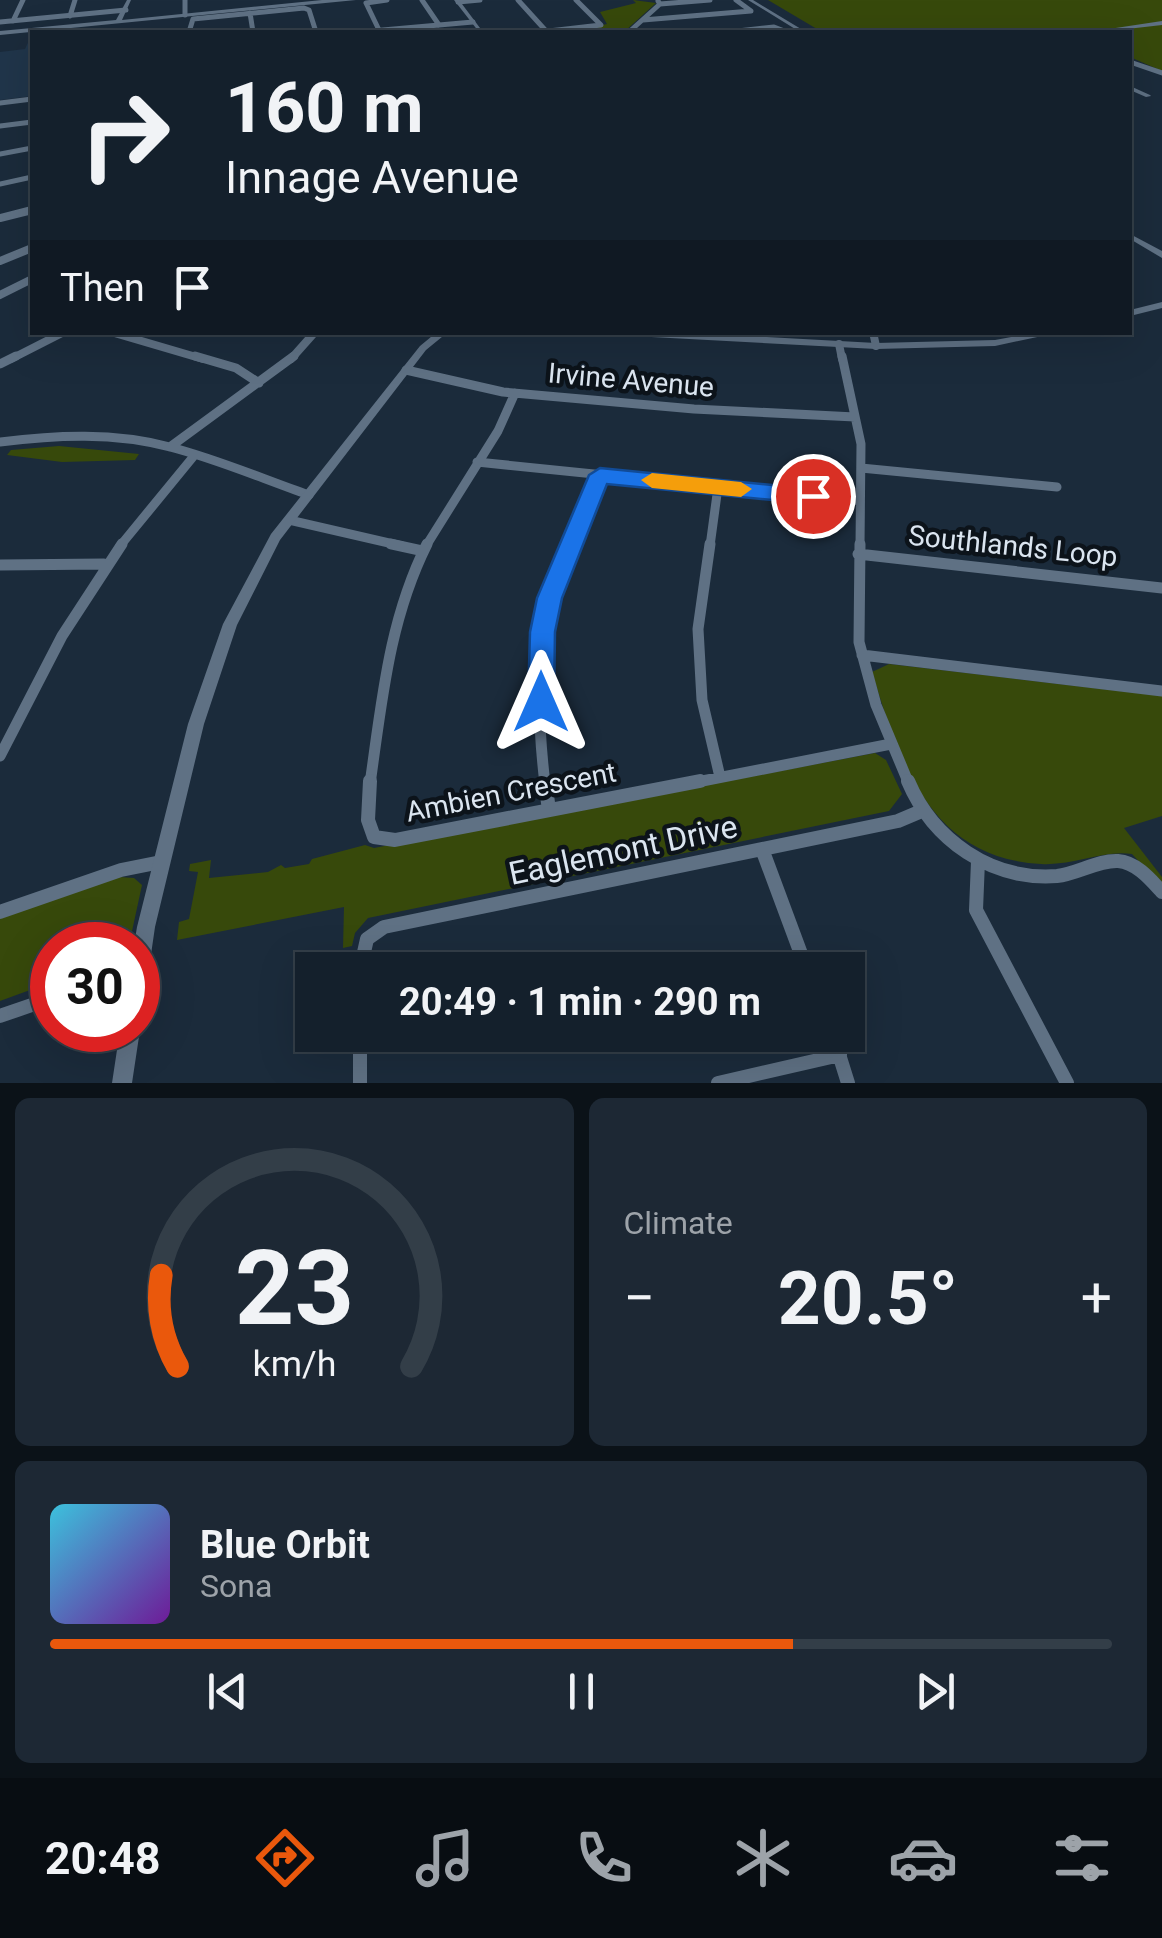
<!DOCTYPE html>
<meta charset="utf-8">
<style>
body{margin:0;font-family:Roboto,sans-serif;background:#1d2834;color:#f1f3f6;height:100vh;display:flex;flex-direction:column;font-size:38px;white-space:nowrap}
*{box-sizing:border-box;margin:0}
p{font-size:32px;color:#9da3a9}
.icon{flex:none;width:55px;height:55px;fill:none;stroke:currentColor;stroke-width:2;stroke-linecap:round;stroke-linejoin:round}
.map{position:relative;height:1083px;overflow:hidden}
.sheet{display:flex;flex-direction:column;gap:15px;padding:15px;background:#0b1218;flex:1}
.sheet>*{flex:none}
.hud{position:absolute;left:30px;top:30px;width:1102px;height:305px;border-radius:0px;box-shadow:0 10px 40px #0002,0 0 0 2px #333e48;background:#14202c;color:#f1f3f6;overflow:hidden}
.speed{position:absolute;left:30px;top:922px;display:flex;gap:20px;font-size:50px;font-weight:700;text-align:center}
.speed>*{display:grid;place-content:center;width:130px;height:130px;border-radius:50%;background:#14202c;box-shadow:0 10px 40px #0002,0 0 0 2px #333e48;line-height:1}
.speed .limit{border:15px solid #d22;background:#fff;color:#111}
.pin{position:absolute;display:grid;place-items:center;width:85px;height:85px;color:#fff;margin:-42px;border:5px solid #fff;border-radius:50%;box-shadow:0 2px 10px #0007}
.me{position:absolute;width:110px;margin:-55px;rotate:0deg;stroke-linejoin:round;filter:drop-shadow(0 0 8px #0008)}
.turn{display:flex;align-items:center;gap:35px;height:210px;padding:0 30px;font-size:45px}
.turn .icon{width:130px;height:130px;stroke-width:2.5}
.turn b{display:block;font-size:70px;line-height:85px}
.then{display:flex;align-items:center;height:95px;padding:0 30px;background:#0003;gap:20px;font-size:38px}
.big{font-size:75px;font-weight:700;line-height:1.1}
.sheet .tile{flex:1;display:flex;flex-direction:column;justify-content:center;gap:15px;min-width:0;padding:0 35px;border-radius:15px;background:#1d2834}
.sheet .dial{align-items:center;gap:0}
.dial svg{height:260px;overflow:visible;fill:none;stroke:#333e48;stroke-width:7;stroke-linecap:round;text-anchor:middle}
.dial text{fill:#f1f3f6;stroke:none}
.song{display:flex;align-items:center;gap:30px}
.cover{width:120px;height:120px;border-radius:15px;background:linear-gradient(135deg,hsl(190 70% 55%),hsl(280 70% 35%))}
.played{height:10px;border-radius:5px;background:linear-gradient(90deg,#ea580c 70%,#333e48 70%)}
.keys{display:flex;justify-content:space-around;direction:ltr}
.heat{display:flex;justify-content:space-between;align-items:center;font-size:55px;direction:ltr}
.sheet .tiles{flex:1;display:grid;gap:15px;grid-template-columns:1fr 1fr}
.tile:last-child{grid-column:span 2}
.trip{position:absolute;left:295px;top:952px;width:570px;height:100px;border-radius:0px;background:#14202c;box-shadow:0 10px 40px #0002,0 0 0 2px #333e48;font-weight:700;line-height:100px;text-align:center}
.dock{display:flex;height:160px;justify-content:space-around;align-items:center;background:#080d12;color:#9da3a9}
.dock .icon{width:70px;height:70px}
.dock .on{color:#ea580c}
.dock b{font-size:45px;color:#f1f3f6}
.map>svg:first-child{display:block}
.built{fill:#20354a}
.green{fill:#37490b}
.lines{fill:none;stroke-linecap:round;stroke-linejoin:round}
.minor-far4{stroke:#5f7184;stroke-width:5}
.minor-far3{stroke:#5f7184;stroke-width:8}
.minor-far2{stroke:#5f7184;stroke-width:9}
.minor-far1{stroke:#5f7184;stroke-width:11}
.minor{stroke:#5f7184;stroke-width:14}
.tertiary{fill:#5f7184;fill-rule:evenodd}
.route{fill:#1a73e8;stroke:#114b97;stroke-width:2.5}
.slow{fill:#f59e0b}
.labels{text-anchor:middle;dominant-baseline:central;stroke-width:9;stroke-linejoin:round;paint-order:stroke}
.street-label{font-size:28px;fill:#dbe5f0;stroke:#0c131a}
.near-street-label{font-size:32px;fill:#dbe5f0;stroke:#0c131a}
</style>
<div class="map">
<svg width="1162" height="1083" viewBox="0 0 1162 1083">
<rect width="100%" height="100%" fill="#1b2b3b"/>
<path class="built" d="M 32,34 L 32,96 L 0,100 L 0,52 L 25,49 Z"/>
<path class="green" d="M 633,0 L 656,3 L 624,32 L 585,29 L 607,24 L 600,12 L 636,3 Z
M 768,0 L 1162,0 L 1162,71 L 1130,57 L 1130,32 L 822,32 Z
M 59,446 L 139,454 L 135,460 L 62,462 L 7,455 L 11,450 Z
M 889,664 L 1162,696 L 1162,816 L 1124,828 L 1162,877 L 1162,886 L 1132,854 C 1102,850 1073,866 1041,864 C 930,858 900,763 872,672 Z
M 875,753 L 886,760 L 902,794 L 889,811 L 368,918 L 355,933 L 352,946 L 343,948 L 344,907 L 177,940 L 179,922 L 189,919 L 198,872 L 189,871 L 190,864 L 211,860 L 209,878 L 268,872 L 281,865 L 285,868 L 309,864 L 312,859 L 365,845 L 374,848 Z
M 119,877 L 134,878 L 142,885 L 129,945 L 52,945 L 52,982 L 0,1001 L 0,918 Z"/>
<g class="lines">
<path class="minor-far4" d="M 185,0 L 185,15
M 422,0 L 439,25
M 518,0 L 547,32
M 458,2 L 480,0
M 660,4 L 710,0
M 250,13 L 253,32
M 70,16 L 75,0
M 643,20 L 751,11 L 736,0
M 13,21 L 23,0
M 0,22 L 126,10
M 379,30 L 366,3 L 387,0
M 189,32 L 193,19 L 304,8 L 309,10 L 316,32
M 360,32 L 473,22
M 540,32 L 601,25 L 576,0
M 629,32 L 660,4 L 658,1
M 729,32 L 774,27 L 787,32
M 1130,62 L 1162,73
M 0,103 L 32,99
M 0,126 L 32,122
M 0,154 L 32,148
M 0,184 L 32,177"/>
<path class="minor-far3" d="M 0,218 L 32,210
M 0,261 L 32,248
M 0,295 L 32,279
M 111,332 L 203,359
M 873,332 L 876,346
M 839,344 L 842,359
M 11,359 L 64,332
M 291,359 L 315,332"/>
<path class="minor-far2" d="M 195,356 L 236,368 L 259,383
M 842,356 L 861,444 L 860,546
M 0,364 L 16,356
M 406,370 L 503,392 L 694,409 L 855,417
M 0,442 C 56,435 114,432 170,447 C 217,459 263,479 309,495
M 170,447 L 294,356
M 477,462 L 860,501
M 861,468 L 1057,487
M 289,520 L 402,546
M 120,546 L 193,457
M 426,546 L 498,431 L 515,393
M 572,546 L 592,504 L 600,475
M 710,546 L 718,487"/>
<path class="minor-far1" d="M 391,544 L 423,551
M 710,544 L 698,629 L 702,700 L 720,777
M 860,544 L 859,642 L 876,705 L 909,784
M 858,554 L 1162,588
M 0,565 L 104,564
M 862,655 L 1162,691
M 0,756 L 62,636 L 122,544
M 370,784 C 382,700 389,620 427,544
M 545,784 C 535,699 535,621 573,544
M 687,784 L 891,744"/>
<path class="minor" d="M 370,781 L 368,820 L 374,837 L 395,840 L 700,781
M 545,781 L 549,810
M 908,781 C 933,840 991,881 1057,876 C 1077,874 1098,860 1118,861 C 1136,862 1151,880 1162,892
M 762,849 L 807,970
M 978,861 L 976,910 L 1067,1083
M 0,912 L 121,870 L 161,862
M 360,970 L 367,939 L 384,927 L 898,821 L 924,810
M 0,1016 L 52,998
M 360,1035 L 360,1083
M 833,1035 L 848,1083
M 718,1083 L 840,1055"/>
<path class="tertiary" d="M 127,0 L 131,0 L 122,20 L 322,0 L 356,0 L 0,35 L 0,31 L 116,20 Z
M 454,0 L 459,0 L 483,32 L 479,32 Z
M 748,0 L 753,0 L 806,32 L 800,32 Z
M 1162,21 L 1162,25 L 1101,32 L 1089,32 Z
M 1130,86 L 1150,95 L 1151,96 L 1146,97 L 1130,90 Z
M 1130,234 L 1162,251 L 1162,258 L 1130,239 Z
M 1162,302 L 1162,308 L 1130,316 L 1130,310 Z
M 437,332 L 448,332 L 426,350 L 280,540 L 237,625 L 204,724 L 155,927 L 147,982 L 145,989 L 138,991 L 138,945 L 134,945 L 137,927 L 188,724 L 223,624 L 271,534 L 420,346 Z
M 610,332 L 677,332 L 876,343 L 995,340 L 1038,332 L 1061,332 L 995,346 L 876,349 L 614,335 Z
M 138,1025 L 140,1030 L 132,1083 L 112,1083 L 120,1030 L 138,1030 Z"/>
</g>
<path class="route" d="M 600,468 L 813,489 L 824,496 L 813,504 L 607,484 L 562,598 L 555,632 L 554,702 L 550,710 L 541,714 L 532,710 L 528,702 L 530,632 L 537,598 L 589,475 Z"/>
<path class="slow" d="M 652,473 L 741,482 L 752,489 L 741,497 L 652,488 L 641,480 Z"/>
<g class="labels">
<g class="street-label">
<text transform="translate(631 380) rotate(5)">Irvine Avenue</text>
<text transform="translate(1013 546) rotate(6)">Southlands Loop</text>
<text transform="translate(511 792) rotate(-11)">Ambien Crescent</text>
</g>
<g class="near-street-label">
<text transform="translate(623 850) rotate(-12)">Eaglemont Drive</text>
</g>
</g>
</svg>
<div class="speed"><div class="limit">30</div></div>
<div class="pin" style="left:813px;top:496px;background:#d93025"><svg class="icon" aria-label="arrive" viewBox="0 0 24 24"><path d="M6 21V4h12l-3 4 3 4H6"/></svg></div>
<svg class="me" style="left:541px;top:702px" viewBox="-20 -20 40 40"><path d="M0-17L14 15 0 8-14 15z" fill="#1a73e8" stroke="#fff" stroke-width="4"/></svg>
<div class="trip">20:49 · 1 min · 290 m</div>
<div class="hud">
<div class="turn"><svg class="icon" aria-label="right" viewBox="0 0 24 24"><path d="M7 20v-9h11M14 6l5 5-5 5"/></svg><div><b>160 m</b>Innage Avenue</div></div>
<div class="then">Then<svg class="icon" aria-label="arrive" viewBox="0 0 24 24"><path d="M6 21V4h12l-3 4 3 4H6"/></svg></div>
</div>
</div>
<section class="sheet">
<div class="tiles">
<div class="tile dial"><svg viewBox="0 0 100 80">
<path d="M14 69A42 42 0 1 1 86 69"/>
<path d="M14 69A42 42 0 0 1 9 41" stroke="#ea580c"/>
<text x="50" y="56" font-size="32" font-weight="700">23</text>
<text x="50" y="72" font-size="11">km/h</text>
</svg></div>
<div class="tile"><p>Climate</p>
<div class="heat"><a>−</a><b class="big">20.5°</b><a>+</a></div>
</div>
<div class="tile">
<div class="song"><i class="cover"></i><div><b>Blue Orbit</b><p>Sona</p></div></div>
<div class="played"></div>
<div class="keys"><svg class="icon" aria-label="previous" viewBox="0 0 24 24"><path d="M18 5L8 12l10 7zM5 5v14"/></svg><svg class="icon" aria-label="pause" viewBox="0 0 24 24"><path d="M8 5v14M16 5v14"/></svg><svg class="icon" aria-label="next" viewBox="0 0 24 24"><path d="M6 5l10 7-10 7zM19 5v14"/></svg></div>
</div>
</div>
</section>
<nav class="dock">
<b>20:48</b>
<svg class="icon on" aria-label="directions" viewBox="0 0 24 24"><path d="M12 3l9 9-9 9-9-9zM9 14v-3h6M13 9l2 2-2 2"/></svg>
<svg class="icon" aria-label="music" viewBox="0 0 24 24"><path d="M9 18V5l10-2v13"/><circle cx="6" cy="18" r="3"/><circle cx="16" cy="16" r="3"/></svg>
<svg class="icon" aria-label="phone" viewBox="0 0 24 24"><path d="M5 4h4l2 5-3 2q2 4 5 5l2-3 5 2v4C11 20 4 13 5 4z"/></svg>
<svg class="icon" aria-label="climate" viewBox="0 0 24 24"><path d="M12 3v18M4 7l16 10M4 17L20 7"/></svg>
<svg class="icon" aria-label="car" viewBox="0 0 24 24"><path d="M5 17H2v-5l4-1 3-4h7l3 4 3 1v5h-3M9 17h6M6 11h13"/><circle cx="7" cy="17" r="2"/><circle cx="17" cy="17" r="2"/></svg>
<svg class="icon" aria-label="filters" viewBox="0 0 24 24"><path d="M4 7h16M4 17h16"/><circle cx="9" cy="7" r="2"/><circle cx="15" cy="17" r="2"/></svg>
</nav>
